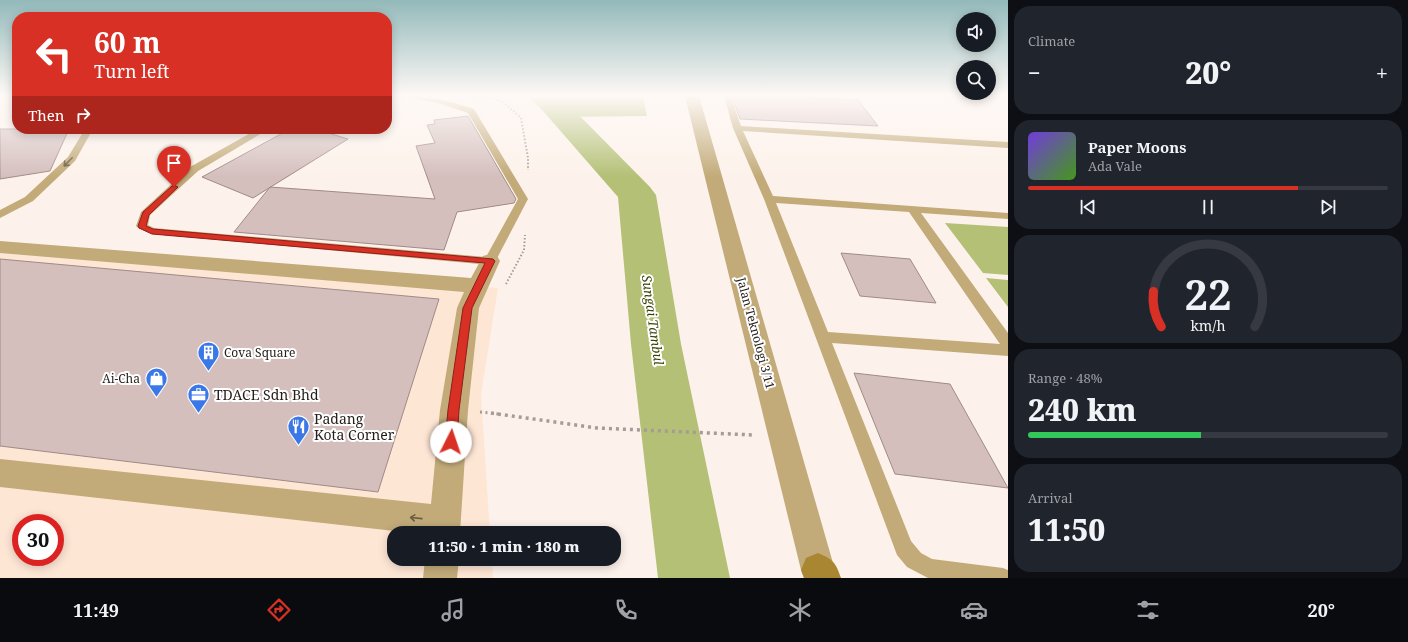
<!DOCTYPE html>
<meta charset="utf-8">
<style>
body{margin:0;font-family:"Noto Serif",serif;background:#20242c;color:#f1f3f6;height:100vh;display:flex;flex-direction:column;font-size:15px;white-space:nowrap}
*{box-sizing:border-box;margin:0}
p{font-size:13px;color:#9ea1a6}
.icon{flex:none;width:22px;height:22px;fill:none;stroke:currentColor;stroke-width:2;stroke-linecap:round;stroke-linejoin:round}
.map{position:relative;flex:1;overflow:hidden}
.side{display:flex;flex-direction:column;gap:6px;padding:6px;background:#0d0f14;width:400px}
.side>*{flex:none}
.guide{position:absolute;left:12px;top:12px;width:380px;height:122px;border-radius:16px;box-shadow:0 2px 10px #0003;background:#d93025;color:#fff;overflow:hidden}
.buttons{position:absolute;left:956px;top:12px;display:grid;gap:8px}
.buttons a{display:grid;place-items:center;width:40px;height:40px;border-radius:50%;background:#171b24;box-shadow:0 2px 10px #0003;font-size:20px}
.speed{position:absolute;left:12px;top:514px;display:flex;gap:8px;font-size:20px;font-weight:700;text-align:center}
.speed>*{display:grid;place-content:center;width:52px;height:52px;border-radius:50%;background:#171b24;box-shadow:0 2px 10px #0003;line-height:1}
.speed .limit{border:6px solid #d22;background:#fff;color:#111}
.pin{position:absolute;display:grid;place-items:center;width:34px;height:34px;color:#fff;margin:-41px -17px;border-radius:50% 50% 50% 0;rotate:-45deg;box-shadow:0 0 4px #0007}
.pin .icon{rotate:45deg}
.me{position:absolute;width:44px;margin:-22px;rotate:4deg;stroke-linejoin:round;filter:drop-shadow(0 0 3px #0008)}
.turn{display:flex;align-items:center;gap:14px;height:84px;padding:0 16px;font-size:18px}
.turn .icon{width:52px;height:52px;stroke-width:2.5}
.turn b{display:block;font-size:28px;line-height:34px}
.then{display:flex;align-items:center;height:38px;padding:0 16px;background:#0003;gap:8px;font-size:15px}
.big{font-size:30px;font-weight:800;line-height:1.1}
.side .tile{flex:1;display:flex;flex-direction:column;justify-content:center;gap:6px;min-width:0;padding:0 14px;border-radius:16px;background:#20242c}
.side .dial{align-items:center;gap:0}
.dial svg{height:104px;overflow:visible;fill:none;stroke:#363941;stroke-width:7;stroke-linecap:round;text-anchor:middle}
.dial text{fill:#f1f3f6;stroke:none}
.song{display:flex;align-items:center;gap:12px}
.cover{width:48px;height:48px;border-radius:6px;background:linear-gradient(135deg,hsl(260 70% 55%),hsl(100 70% 35%))}
.played{height:4px;border-radius:2px;background:linear-gradient(90deg,#d93025 75%,#363941 75%)}
.keys{display:flex;justify-content:space-around;direction:ltr}
.heat{display:flex;justify-content:space-between;align-items:center;font-size:22px;direction:ltr}
.charge{height:6px;border-radius:3px;background:linear-gradient(90deg,#34c759 48%,#363941 0)}
.trip{position:absolute;left:387px;top:526px;width:234px;height:40px;border-radius:16px;background:#171b24;box-shadow:0 2px 10px #0003;font-weight:800;line-height:40px;text-align:center}
.dock{display:flex;height:64px;justify-content:space-around;align-items:center;background:#090b0e;color:#9ea1a6}
.dock .icon{width:28px;height:28px}
.dock .active{color:#d93025}
.dock b{font-size:18px;color:#f1f3f6}
main{display:flex;flex:1;min-height:0}
.map>svg:first-child{display:block}
.built{fill:#fee6d5;fill-rule:evenodd}
.water{fill:#b3c075}
.lines{fill:none;stroke-linecap:round;stroke-linejoin:round}
.river{fill:#b3c075;fill-rule:evenodd}
.building{fill:#d4bfbd;stroke:#9f8a88}
.path-far2{stroke:#a59c96;stroke-width:2;stroke-dasharray:1.5 2;stroke-linecap:butt}
.path-far1{stroke:#a59c96;stroke-width:3;stroke-dasharray:2 3.5;stroke-linecap:butt}
.path{stroke:#a59c96;stroke-width:3.5;stroke-dasharray:3 4;stroke-linecap:butt}
.lane{fill:#c2ab79;fill-rule:evenodd}
.street{fill:#c2ab79;fill-rule:evenodd}
.secondary{fill:#a98632;fill-rule:evenodd}
.oneway{stroke:#6b5d44}
.route{fill:#d93025;stroke:#8d1f18}
.labels{text-anchor:middle;dominant-baseline:central;stroke-width:4;stroke-linejoin:round;paint-order:stroke}
.street-label{font-size:12px;fill:#231d19;stroke:#fff}
.poi-label{font-size:12px;fill:#231d19;stroke:#fff;text-anchor:start}
.water-label{font-size:13px;font-style:italic;fill:#394004;stroke:#fff}
.near-poi-label{font-size:14px;fill:#231d19;stroke:#fff;text-anchor:start}
</style>
<main>
<div class="map">
<svg width="1008" height="578" viewBox="0 0 1008 578">
<rect width="100%" height="100%" fill="#fdf2eb"/>
<path class="built" d="M 0,243 L 498,288 L 481,395 L 490,533 L 394,533 L 394,559 L 492,559 L 493,578 L 0,578 ZM 21,523 L 55,523 L 55,557 L 21,557 Z"/>
<path class="water" d="M 527,96 L 643,96 L 647,116 L 550,117 Z
M 945,223 L 1008,227 L 1008,275 L 983,273 Z
M 986,278 L 1008,280 L 1008,307 Z"/>
<g class="lines">
<path class="river" d="M 530,96 L 560,96 L 650,187 L 656,195 L 681,344 L 730,578 L 658,578 L 631,344 L 618,197 Z"/>
</g>
<path class="building" d="M 732,96 L 775,96 L 858,100 L 878,126 L 740,119 Z
M 468,116 L 516,199 L 514,203 L 457,212 L 444,250 L 234,232 L 270,187 L 435,199 L 416,146 L 435,143 L 427,125 L 435,124 L 434,120 Z
M 0,129 L 69,129 L 50,171 L 0,179 Z
M 290,129 L 315,129 L 348,139 L 253,198 L 202,177 Z
M 841,253 L 910,259 L 936,303 L 860,296 Z
M 0,259 L 439,299 L 378,492 L 0,446 Z
M 854,373 L 950,384 L 1008,488 L 895,474 Z"/>
<g class="lines">
<path class="path-far2" d="M 479,96 L 502,101 L 521,118 L 528,158 L 528,170
M 506,284 L 524,250 L 525,235"/>
<path class="path-far1" d="M 480,412 L 498,414"/>
<path class="path" d="M 491,413 L 597,428 L 754,435"/>
<path class="lane" d="M 409,96 C 432,96 452,102 474,109 L 528,199 L 494,264 L 490,265 L 152,234 L 138,228 L 136,226 L 141,212 L 190,167 L 258,129 L 269,129 L 198,171 L 150,215 L 148,225 L 154,228 L 486,257 L 518,199 L 468,113 L 438,103 L 410,98 Z
M 724,96 L 731,97 L 741,126 L 1008,142 L 1008,148 L 743,131 L 773,196 L 1008,213 L 1008,219 L 921,213 L 1008,333 L 1008,356 L 832,343 L 911,541 L 921,553 L 932,559 L 1003,568 L 1008,570 L 1008,578 L 928,578 L 907,567 L 897,555 L 764,199 L 733,128 ZM 776,203 L 909,212 L 1000,344 L 828,332 Z
M 85,129 L 93,129 L 75,161 L 33,201 L 0,218 L 0,210 L 25,197 L 68,157 Z"/>
<path class="street" d="M 685,96 L 699,96 L 835,570 L 832,578 L 804,578 L 801,570 Z
M 0,241 L 471,278 L 483,256 L 490,254 L 497,256 L 500,261 L 479,308 L 468,410 L 460,533 L 412,533 L 0,487 L 0,459 L 431,504 L 440,410 L 457,308 L 464,292 L 0,253 Z
M 425,559 L 459,559 L 457,578 L 423,578 Z"/>
<path class="secondary" d="M 818,553 C 834,560 835,562 841,578 L 804,578 L 801,570 L 806,558 Z"/>
</g>
<defs><path id="oneway-shaft" d="M-6 0H5M1.5-3L5.5 0L1.5 3" fill="none" stroke-width="1.6" stroke-linecap="round" stroke-linejoin="round"/></defs>
<g class="oneway">
<use href="#oneway-shaft" transform="translate(68 162) rotate(134)"/>
<use href="#oneway-shaft" transform="translate(416 518) rotate(-174)"/>
</g>
<linearGradient id="sky" x2="0" y2="1"><stop stop-color="#93b9ba"/><stop offset="0.54" stop-color="#fef9f6"/><stop offset="1" stop-color="#fef9f6" stop-opacity="0"/></linearGradient>
<rect width="1008" height="177" fill="url(#sky)"/>
<path class="route" d="M 174,185 L 178,187 L 149,215 L 146,226 L 153,229 L 493,259 L 495,261 L 472,308 L 459,410 L 457,442 L 455,445 L 451,447 L 447,445 L 445,442 L 448,410 L 463,308 L 485,263 L 152,234 L 139,228 L 138,226 L 143,212 L 172,186 Z"/>
<defs>
<symbol id="building-pin" viewBox="-11 -11 22 30"><path d="M0 17L-7.5 6A9.5 9.5 0 1 1 7.5 6Z" fill="#3b78e7" stroke="#fff"/><path d="M-4-6H4V6H1V3H-1V6H-4ZM-2.5-4.3h1.7v1.8h-1.7ZM.8-4.3h1.7v1.8H.8ZM-2.5-1h1.7V.8h-1.7ZM.8-1h1.7V.8H.8Z" fill="#fff"/></symbol>
<symbol id="shop-pin" viewBox="-11 -11 22 30"><path d="M0 17L-7.5 6A9.5 9.5 0 1 1 7.5 6Z" fill="#3b78e7" stroke="#fff"/><path d="M-5-2.5h2.3a2.7 3.5 0 0 1 5.4 0H5L5.5 6h-11ZM-1.5-2.5h3a1.5 2.3 0 0 0-3 0Z" fill="#fff"/></symbol>
<symbol id="office-pin" viewBox="-11 -11 22 30"><path d="M0 17L-7.5 6A9.5 9.5 0 1 1 7.5 6Z" fill="#3b78e7" stroke="#fff"/><path d="M-6-3h4V-5.5h4V-3h4V5H-6ZM-1-4.5V-3h2v-1.5ZM-6 0V1H6V0Z" fill="#fff"/></symbol>
<symbol id="restaurant-pin" viewBox="-11 -11 22 30"><path d="M0 17L-7.5 6A9.5 9.5 0 1 1 7.5 6Z" fill="#3b78e7" stroke="#fff"/><path d="M-5-6h1v4h1v-4h1v4h1v-4h1v5L-1.5 .5V6h-2V.5L-5-1ZM5-6V6H3V1.5H1.5Q1.5-4 5-6Z" fill="#fff"/></symbol>
</defs>
<g fill-rule="evenodd">
<use href="#building-pin" x="196" y="340" width="25" height="34"/>
<use href="#shop-pin" x="144" y="366" width="25" height="34"/>
<use href="#office-pin" x="186" y="382" width="25" height="34"/>
<use href="#restaurant-pin" x="286" y="414" width="25" height="34"/>
</g>
<g class="labels">
<g class="street-label">
<text transform="translate(756 333) rotate(75)">Jalan Teknologi 3/11</text>
</g>
<g class="poi-label">
<text x="224" y="352">Cova Square</text>
<text x="140" y="378" text-anchor="end">Ai-Cha</text>
</g>
<g class="water-label">
<text transform="translate(653 320) rotate(82)">Sungai Tambul</text>
</g>
<g class="near-poi-label">
<text x="214" y="394">TDACE Sdn Bhd</text>
<text x="314" y="418">Padang<tspan x="314" dy="16">Kota Corner</tspan></text>
</g>
</g>
</svg>
<div class="buttons">
<a><svg class="icon" aria-label="sound" viewBox="0 0 24 24"><path d="M4 9h4l5-4v14l-5-4H4zM17 9q2 3 0 6"/></svg></a>
<a><svg class="icon" aria-label="search" viewBox="0 0 24 24"><circle cx="10" cy="10" r="6"/><path d="M15 15l6 6"/></svg></a>
</div>
<div class="speed"><div class="limit">30</div></div>
<div class="pin" style="left:174px;top:187px;background:#d93025"><svg class="icon" aria-label="arrive" viewBox="0 0 24 24"><path d="M6 21V4h12l-3 4 3 4H6"/></svg></div>
<svg class="me" style="left:451px;top:442px" viewBox="-20 -20 40 40"><circle r="19" fill="#fff"/><path d="M0-13L10 11 0 6-10 11z" fill="#d93025"/></svg>
<div class="trip">11:50 · 1 min · 180 m</div>
<div class="guide">
<div class="turn"><svg class="icon" aria-label="left" viewBox="0 0 24 24"><path d="M17 20v-9H6M10 6l-5 5 5 5"/></svg><div><b>60 m</b>Turn left</div></div>
<div class="then">Then<svg class="icon" aria-label="right" viewBox="0 0 24 24"><path d="M7 20v-9h11M14 6l5 5-5 5"/></svg></div>
</div>
</div>
<section class="side">
<div class="tile"><p>Climate</p>
<div class="heat"><a>−</a><b class="big">20°</b><a>+</a></div>
</div>
<div class="tile">
<div class="song"><i class="cover"></i><div><b>Paper Moons</b><p>Ada Vale</p></div></div>
<div class="played"></div>
<div class="keys"><svg class="icon" aria-label="previous" viewBox="0 0 24 24"><path d="M18 5L8 12l10 7zM5 5v14"/></svg><svg class="icon" aria-label="pause" viewBox="0 0 24 24"><path d="M8 5v14M16 5v14"/></svg><svg class="icon" aria-label="next" viewBox="0 0 24 24"><path d="M6 5l10 7-10 7zM19 5v14"/></svg></div>
</div>
<div class="tile dial"><svg viewBox="0 0 100 80">
<path d="M14 69A42 42 0 1 1 86 69"/>
<path d="M14 69A42 42 0 0 1 8 42" stroke="#d93025"/>
<text x="50" y="56" font-size="32" font-weight="700">22</text>
<text x="50" y="72" font-size="11">km/h</text>
</svg></div>
<div class="tile"><p>Range · 48%</p><b class="big">240 km</b><div class="charge"></div></div>
<div class="tile"><p>Arrival</p><b class="big">11:50</b></div>
</section>
</main>
<nav class="dock">
<b>11:49</b>
<svg class="icon active" aria-label="directions" viewBox="0 0 24 24"><path d="M12 3l9 9-9 9-9-9zM9 14v-3h6M13 9l2 2-2 2"/></svg>
<svg class="icon" aria-label="music" viewBox="0 0 24 24"><path d="M9 18V5l10-2v13"/><circle cx="6" cy="18" r="3"/><circle cx="16" cy="16" r="3"/></svg>
<svg class="icon" aria-label="phone" viewBox="0 0 24 24"><path d="M5 4h4l2 5-3 2q2 4 5 5l2-3 5 2v4C11 20 4 13 5 4z"/></svg>
<svg class="icon" aria-label="climate" viewBox="0 0 24 24"><path d="M12 3v18M4 7l16 10M4 17L20 7"/></svg>
<svg class="icon" aria-label="car" viewBox="0 0 24 24"><path d="M5 17H2v-5l4-1 3-4h7l3 4 3 1v5h-3M9 17h6M6 11h13"/><circle cx="7" cy="17" r="2"/><circle cx="17" cy="17" r="2"/></svg>
<svg class="icon" aria-label="filters" viewBox="0 0 24 24"><path d="M4 7h16M4 17h16"/><circle cx="9" cy="7" r="2"/><circle cx="15" cy="17" r="2"/></svg>
<b>20°</b>
</nav>
